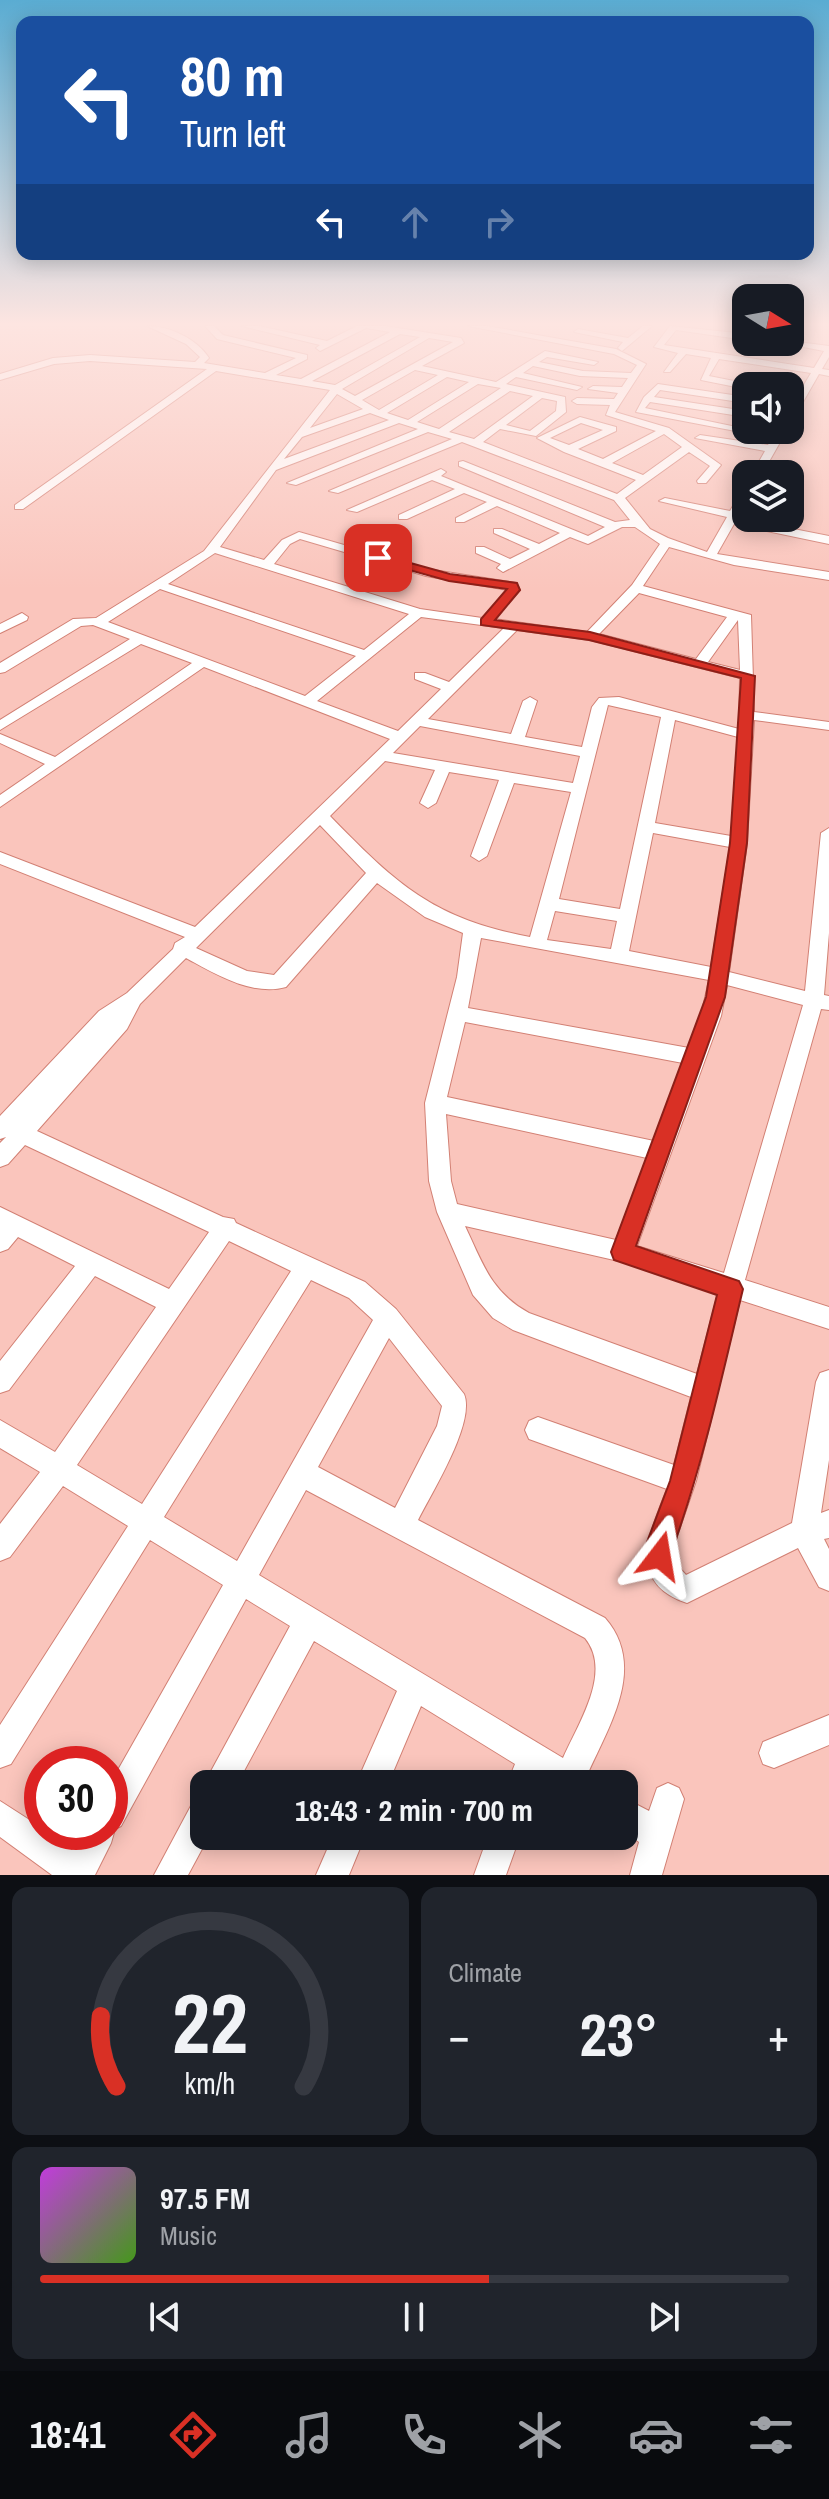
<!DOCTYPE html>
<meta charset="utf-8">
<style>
body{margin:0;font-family:"Archivo Narrow",sans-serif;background:#20242c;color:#f1f3f6;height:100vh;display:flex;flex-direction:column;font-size:30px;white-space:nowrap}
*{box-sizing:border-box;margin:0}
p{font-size:26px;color:#9ea1a6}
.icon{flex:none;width:44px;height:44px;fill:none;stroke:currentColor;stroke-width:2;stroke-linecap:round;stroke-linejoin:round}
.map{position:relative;height:1875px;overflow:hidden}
.sheet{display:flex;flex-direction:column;gap:12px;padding:12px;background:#0d0f14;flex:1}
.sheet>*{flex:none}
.banner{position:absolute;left:16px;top:16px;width:798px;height:244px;border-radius:16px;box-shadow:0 4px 20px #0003;background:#1a4fa0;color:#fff;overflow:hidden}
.needle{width:52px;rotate:101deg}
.controls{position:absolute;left:732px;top:284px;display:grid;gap:16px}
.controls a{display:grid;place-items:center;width:72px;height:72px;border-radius:16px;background:#171b24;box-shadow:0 4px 20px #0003;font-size:40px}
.speed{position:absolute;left:24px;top:1746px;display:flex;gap:16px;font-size:40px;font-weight:700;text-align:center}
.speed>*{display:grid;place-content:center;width:104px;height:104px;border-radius:50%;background:#171b24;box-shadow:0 4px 20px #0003;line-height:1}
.speed .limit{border:12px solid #d22;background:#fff;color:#111}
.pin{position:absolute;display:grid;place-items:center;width:68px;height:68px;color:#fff;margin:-34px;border-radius:16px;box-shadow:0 4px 12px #0006}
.me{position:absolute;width:88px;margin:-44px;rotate:14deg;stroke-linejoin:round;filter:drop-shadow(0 0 6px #0008)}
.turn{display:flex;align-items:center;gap:28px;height:168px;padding:0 32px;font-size:36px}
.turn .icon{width:104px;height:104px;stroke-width:2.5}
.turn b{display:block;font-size:56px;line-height:68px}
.lanes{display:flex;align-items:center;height:76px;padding:0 32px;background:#0003;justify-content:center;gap:40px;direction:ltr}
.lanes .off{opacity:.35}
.big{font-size:60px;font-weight:700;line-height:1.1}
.sheet .card{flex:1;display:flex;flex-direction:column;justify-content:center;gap:12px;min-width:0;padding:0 28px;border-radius:16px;background:#20242c}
.sheet .dial{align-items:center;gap:0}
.dial svg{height:208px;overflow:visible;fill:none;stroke:#363941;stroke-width:7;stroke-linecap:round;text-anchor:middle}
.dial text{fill:#f1f3f6;stroke:none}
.song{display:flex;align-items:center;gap:24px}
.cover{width:96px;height:96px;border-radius:12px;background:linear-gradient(135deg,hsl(290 70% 55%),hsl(100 70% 35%))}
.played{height:8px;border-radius:4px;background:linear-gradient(90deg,#d93025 60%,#363941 60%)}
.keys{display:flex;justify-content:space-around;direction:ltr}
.heat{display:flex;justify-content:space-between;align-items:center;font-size:44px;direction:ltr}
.sheet .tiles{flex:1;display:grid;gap:12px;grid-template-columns:1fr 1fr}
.card:last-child{grid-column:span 2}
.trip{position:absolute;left:190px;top:1770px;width:448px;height:80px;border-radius:16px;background:#171b24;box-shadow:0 4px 20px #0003;font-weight:700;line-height:80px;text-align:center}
.menu{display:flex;height:128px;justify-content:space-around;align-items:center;background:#090b0e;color:#9ea1a6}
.menu .icon{width:56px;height:56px}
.menu .active{color:#d93025}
.menu b{font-size:36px;color:#f1f3f6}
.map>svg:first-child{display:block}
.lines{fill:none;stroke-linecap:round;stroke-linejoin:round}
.street-casing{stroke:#d28074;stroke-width:2}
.street{fill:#fff;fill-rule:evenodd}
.route{fill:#d93025;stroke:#8d1f18;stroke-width:2}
</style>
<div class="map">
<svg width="829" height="1875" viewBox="0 0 829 1875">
<rect width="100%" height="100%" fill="#fac5bc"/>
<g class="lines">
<defs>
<path id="street" d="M 147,326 C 170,326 197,339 209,358 L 204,363 L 265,373 L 296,358 L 217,339 L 205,326 L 214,326 L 223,335 L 307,355 L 307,359 L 276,375 L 301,379 L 390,332 L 366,328 L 320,351 L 316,348 L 320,345 L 242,326 L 259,326 L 327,341 L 357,326 L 385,326 L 461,338 L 464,343 L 422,366 L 496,382 L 545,351 L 598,362 L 594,365 L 547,357 L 539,362 L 583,371 L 631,373 L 637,365 L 614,354 L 468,326 L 487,326 L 616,349 L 646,364 L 615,412 L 669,428 L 721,465 L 706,483 L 698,483 L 697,481 L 710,466 L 689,452 L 625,498 L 650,529 L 668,538 L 707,552 L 727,517 L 659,501 L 665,498 L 730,511 L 742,491 L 746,490 L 746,503 L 738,518 L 829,536 L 829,544 L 734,524 L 717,554 L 829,572 L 829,580 L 734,565 L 669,547 L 643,586 L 751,615 L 754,712 L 829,722 L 829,730 L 754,720 L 747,843 L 729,972 L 805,991 L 821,833 L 829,828 L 829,933 L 824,995 L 829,996 L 829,1010 L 821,1009 L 745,1280 L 829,1307 L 829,1329 L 740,1300 L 696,1481 L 675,1542 L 677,1565 L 686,1575 L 792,1523 L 816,1382 L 820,1373 L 829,1370 L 829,1460 L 821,1513 L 829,1510 L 829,1538 L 824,1539 L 829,1549 L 829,1591 L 819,1587 L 798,1548 L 687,1603 C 626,1583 650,1533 667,1489 L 529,1439 L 525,1430 L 529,1421 L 538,1417 L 674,1465 L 691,1397 L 513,1330 L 493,1318 L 473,1295 L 437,1212 L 429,1181 L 425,1103 L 457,977 L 463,933 L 425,917 L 377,883 L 286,987 C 252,997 214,973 186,958 L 140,1004 L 127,1029 L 37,1131 L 223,1217 L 234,1219 L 236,1223 L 365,1282 L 396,1309 L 464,1394 C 476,1422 432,1492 418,1520 L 605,1618 C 647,1666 610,1724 588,1773 L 593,1784 L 548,1784 L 540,1779 L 539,1784 L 507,1784 L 515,1764 L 421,1706 L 388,1784 L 356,1784 L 397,1691 L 314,1641 L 237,1784 L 204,1784 L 290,1626 L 246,1599 L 121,1826 L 115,1829 L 111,1843 L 95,1875 L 52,1875 L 0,1837 L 0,1801 L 42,1828 L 42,1832 L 47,1832 L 72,1850 L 82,1832 L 110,1832 L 110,1784 L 223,1585 L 150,1540 L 11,1764 L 0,1768 L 0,1725 L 128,1526 L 63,1486 L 10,1557 L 0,1561 L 0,1524 L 40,1472 L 0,1448 L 0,1420 L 55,1452 L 156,1307 L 95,1276 L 9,1390 L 0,1393 L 0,1361 L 75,1266 L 18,1237 L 8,1249 L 0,1252 L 0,1207 L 169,1289 L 209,1232 L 25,1145 L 8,1164 L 0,1167 L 0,1143 L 6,1137 L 0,1139 L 0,1116 L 99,1011 L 127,993 L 173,949 L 175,943 L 185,937 L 0,864 L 0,852 L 195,927 L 390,739 L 204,667 L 0,807 L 0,795 L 45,764 L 0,743 L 0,734 L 55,757 L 192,663 L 141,644 L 0,730 L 0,720 L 130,639 L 93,625 L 81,626 L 5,672 L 0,673 L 0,663 L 73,619 L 96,618 L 204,551 L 330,390 L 216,371 L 23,509 L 15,509 L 15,505 L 207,369 L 90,361 L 54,364 L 0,380 L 0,374 L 53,358 L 90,355 L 195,362 L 200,357 L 186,344 ZM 400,334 L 420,337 L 335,385 L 312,381 ZM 429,338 L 453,342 L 355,396 L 342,389 ZM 533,366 L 580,376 L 628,378 L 622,387 L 593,386 L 588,389 L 618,393 L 614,399 L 577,398 L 572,401 L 577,404 L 610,405 L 606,415 L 656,431 L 603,459 L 578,449 L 616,431 L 616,427 L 580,417 L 537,438 L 564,452 L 636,480 L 617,494 L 483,442 L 500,429 L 536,436 L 566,412 L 565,397 L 506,384 L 516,377 L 577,390 L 582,387 L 523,373 ZM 415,370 L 438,375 L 379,410 L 362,400 ZM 447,377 L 469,382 L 408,420 L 387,413 ZM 478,384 L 501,388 L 439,429 L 417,422 ZM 510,391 L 533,396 L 474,439 L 449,432 ZM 337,394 L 363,409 L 310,428 ZM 542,398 L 557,401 L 556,411 L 530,431 L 506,425 ZM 370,413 L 389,420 L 284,459 L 302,437 ZM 399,423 L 418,429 L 287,483 L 296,485 L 428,432 L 452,439 L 329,491 L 338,493 L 462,442 L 614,500 L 630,520 L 615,522 L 463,461 L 459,462 L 459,466 L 605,527 L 588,536 L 441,476 L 446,472 L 441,469 L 347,510 L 357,512 L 432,480 L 455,489 L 399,515 L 399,519 L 407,519 L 464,493 L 487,502 L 456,518 L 456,522 L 464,522 L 497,506 L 560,533 L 539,544 L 502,529 L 494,529 L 494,533 L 530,549 L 510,559 L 484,547 L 476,547 L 476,553 L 501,564 L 497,568 L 503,572 L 570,537 L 588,544 L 622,527 L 635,527 L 660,544 L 632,585 L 587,632 L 494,619 L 520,590 L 516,583 L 427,569 L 299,532 L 282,540 L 264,560 L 220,547 L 276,470 ZM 581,423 L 603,430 L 569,445 L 550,438 ZM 664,434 L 682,447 L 643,475 L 612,463 ZM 300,539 L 426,576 L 508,590 L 482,618 L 420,609 L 274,564 L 290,544 ZM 215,553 L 409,614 L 364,650 L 168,584 ZM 160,589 L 356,656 L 305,696 L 108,622 ZM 639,593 L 727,617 L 696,659 L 599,634 ZM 421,617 L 504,628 L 449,682 L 425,673 L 415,673 L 415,679 L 441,689 L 398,731 L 317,701 ZM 738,620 L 740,670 L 708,662 ZM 517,630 L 590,640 L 740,678 L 739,729 L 619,697 L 599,698 L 592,707 L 582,747 L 525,737 L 537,701 L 530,697 L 523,701 L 511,734 L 428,719 ZM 608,705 L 661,717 L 620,909 L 559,899 ZM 675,720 L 738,737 L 731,836 L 655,823 ZM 420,726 L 580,756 L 573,783 L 393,753 ZM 385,761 L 435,770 L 420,803 L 428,808 L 436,803 L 449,772 L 499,780 L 471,856 L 479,861 L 487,856 L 514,783 L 571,792 L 530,937 C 434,919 397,885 330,816 ZM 320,825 L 366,873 L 274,975 L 247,971 L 196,948 ZM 653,833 L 730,847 L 711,967 L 629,951 ZM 555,911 L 617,921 L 611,949 L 547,940 ZM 481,938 L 709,980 L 701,1016 L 689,1048 L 468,1008 ZM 727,985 L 803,1005 L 724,1273 L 637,1246 L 721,1016 ZM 465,1022 L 683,1063 L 654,1141 L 447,1097 ZM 446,1114 L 647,1158 L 616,1240 L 457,1204 L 451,1181 ZM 465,1226 L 623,1262 L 718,1293 L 697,1374 L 529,1313 C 491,1292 483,1264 465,1226 ZM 229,1241 L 291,1271 L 142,1504 L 77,1465 ZM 311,1280 L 349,1298 L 373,1320 L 237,1561 L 164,1517 ZM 389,1338 L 442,1406 L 437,1426 L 395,1508 L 318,1467 ZM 306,1490 L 585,1638 C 613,1672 578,1724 563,1758 L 259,1575 Z
M 643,326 L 652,326 L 622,351 L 618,348 L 623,342 L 574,332 L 578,329 L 628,338 Z
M 670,326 L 746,334 L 746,340 L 676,330 L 664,345 L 814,368 L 824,351 L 777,342 L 790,341 L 829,346 L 829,357 L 822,369 L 829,370 L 829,376 L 819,374 L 795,416 L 790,419 L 790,408 L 811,373 L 719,359 L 709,376 L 749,384 L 746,389 L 701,380 L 711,358 L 686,354 L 670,372 L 664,372 L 678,353 L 654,347 Z
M 658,384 L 746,397 L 746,403 L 660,390 L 654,397 L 746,411 L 746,417 L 650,402 L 645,408 L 751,430 L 746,433 L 636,412 L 644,397 Z
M 777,430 L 787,430 L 762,474 L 752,474 L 765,451 L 695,438 L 700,435 L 768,445 Z
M 22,613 L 28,617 L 27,620 L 0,633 L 0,624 Z
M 829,1715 L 829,1745 L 774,1768 L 763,1764 L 759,1753 L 763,1742 Z
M 668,1783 L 679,1788 L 684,1799 L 662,1875 L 630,1875 L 639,1842 L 624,1832 L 624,1798 L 649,1811 L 657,1788 Z
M 204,1797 L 204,1836 L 209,1836 L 188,1875 L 154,1875 L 193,1802 Z
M 333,1836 L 365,1836 L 349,1875 L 316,1875 Z
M 488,1836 L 520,1836 L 506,1875 L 474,1875 Z"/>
</defs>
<use href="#street" class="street-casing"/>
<use href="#street" class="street"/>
</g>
<linearGradient id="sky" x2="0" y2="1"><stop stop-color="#5aacd2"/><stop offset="0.55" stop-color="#fde5e1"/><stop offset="1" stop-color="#fde5e1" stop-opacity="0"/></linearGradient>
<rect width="829" height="589" fill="url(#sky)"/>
<path class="route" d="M 378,554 L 450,574 L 517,583 L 520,590 L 495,620 L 590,632 L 755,676 L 747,843 L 725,997 L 636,1246 L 739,1281 L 743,1289 C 723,1372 705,1455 677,1536 C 674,1546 674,1556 670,1566 L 660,1570 L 650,1566 L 646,1556 L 647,1542 L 670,1481 L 717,1295 L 614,1260 L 611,1252 L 706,997 L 730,843 L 741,678 L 589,640 L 481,625 L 481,619 L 507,589 L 449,581 L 373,560 L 372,558 Z"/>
</svg>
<div class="controls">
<a><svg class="needle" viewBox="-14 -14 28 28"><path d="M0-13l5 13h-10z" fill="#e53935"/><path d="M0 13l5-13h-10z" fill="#9ea1a6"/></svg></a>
<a><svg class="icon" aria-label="sound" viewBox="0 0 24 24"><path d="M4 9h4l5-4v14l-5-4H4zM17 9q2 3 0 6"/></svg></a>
<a><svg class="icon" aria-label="layers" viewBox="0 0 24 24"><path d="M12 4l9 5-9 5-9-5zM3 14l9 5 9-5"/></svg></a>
</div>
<div class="speed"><div class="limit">30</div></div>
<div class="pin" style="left:378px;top:558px;background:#d93025"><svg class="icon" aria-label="arrive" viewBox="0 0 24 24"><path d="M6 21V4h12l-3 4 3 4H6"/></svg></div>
<svg class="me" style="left:660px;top:1556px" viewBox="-20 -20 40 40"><path d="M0-17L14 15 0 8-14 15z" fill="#d93025" stroke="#fff" stroke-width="4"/></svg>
<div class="trip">18:43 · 2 min · 700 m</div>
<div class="banner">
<div class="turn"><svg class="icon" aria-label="left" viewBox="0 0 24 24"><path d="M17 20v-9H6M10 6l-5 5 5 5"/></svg><div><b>80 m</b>Turn left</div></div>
<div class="lanes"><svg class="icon" aria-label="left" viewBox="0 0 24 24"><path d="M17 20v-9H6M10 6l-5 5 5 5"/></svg><svg class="icon off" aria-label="ahead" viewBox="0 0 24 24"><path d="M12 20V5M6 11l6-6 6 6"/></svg><svg class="icon off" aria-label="right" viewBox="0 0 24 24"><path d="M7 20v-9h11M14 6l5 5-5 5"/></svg></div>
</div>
</div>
<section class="sheet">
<div class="tiles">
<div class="card dial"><svg viewBox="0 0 100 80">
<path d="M14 69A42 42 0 1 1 86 69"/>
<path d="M14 69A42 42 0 0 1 8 42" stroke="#d93025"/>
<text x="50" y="56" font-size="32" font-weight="700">22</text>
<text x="50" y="72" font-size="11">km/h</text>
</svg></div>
<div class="card"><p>Climate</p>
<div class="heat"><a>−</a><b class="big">23°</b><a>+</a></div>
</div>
<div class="card">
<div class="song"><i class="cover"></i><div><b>97.5 FM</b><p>Music</p></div></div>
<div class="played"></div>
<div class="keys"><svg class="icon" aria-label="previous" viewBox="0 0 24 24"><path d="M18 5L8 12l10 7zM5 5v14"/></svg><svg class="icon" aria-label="pause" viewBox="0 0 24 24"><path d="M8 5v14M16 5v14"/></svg><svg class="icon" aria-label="next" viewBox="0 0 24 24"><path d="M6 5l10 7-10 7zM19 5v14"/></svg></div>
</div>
</div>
</section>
<nav class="menu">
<b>18:41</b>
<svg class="icon active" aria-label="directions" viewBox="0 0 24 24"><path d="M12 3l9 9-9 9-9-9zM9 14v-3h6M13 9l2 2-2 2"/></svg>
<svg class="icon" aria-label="music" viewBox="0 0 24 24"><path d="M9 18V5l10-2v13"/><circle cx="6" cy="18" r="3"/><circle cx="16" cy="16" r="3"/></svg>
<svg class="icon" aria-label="phone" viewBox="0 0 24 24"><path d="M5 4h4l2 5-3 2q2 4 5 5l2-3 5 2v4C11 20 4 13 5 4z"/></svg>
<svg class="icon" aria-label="climate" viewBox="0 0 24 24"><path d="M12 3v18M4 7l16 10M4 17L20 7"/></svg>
<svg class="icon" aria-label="car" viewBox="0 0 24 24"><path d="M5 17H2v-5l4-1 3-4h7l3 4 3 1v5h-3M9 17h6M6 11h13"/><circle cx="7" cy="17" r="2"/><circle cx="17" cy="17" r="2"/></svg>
<svg class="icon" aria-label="filters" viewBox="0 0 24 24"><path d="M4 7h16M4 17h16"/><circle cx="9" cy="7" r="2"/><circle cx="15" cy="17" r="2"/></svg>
</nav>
